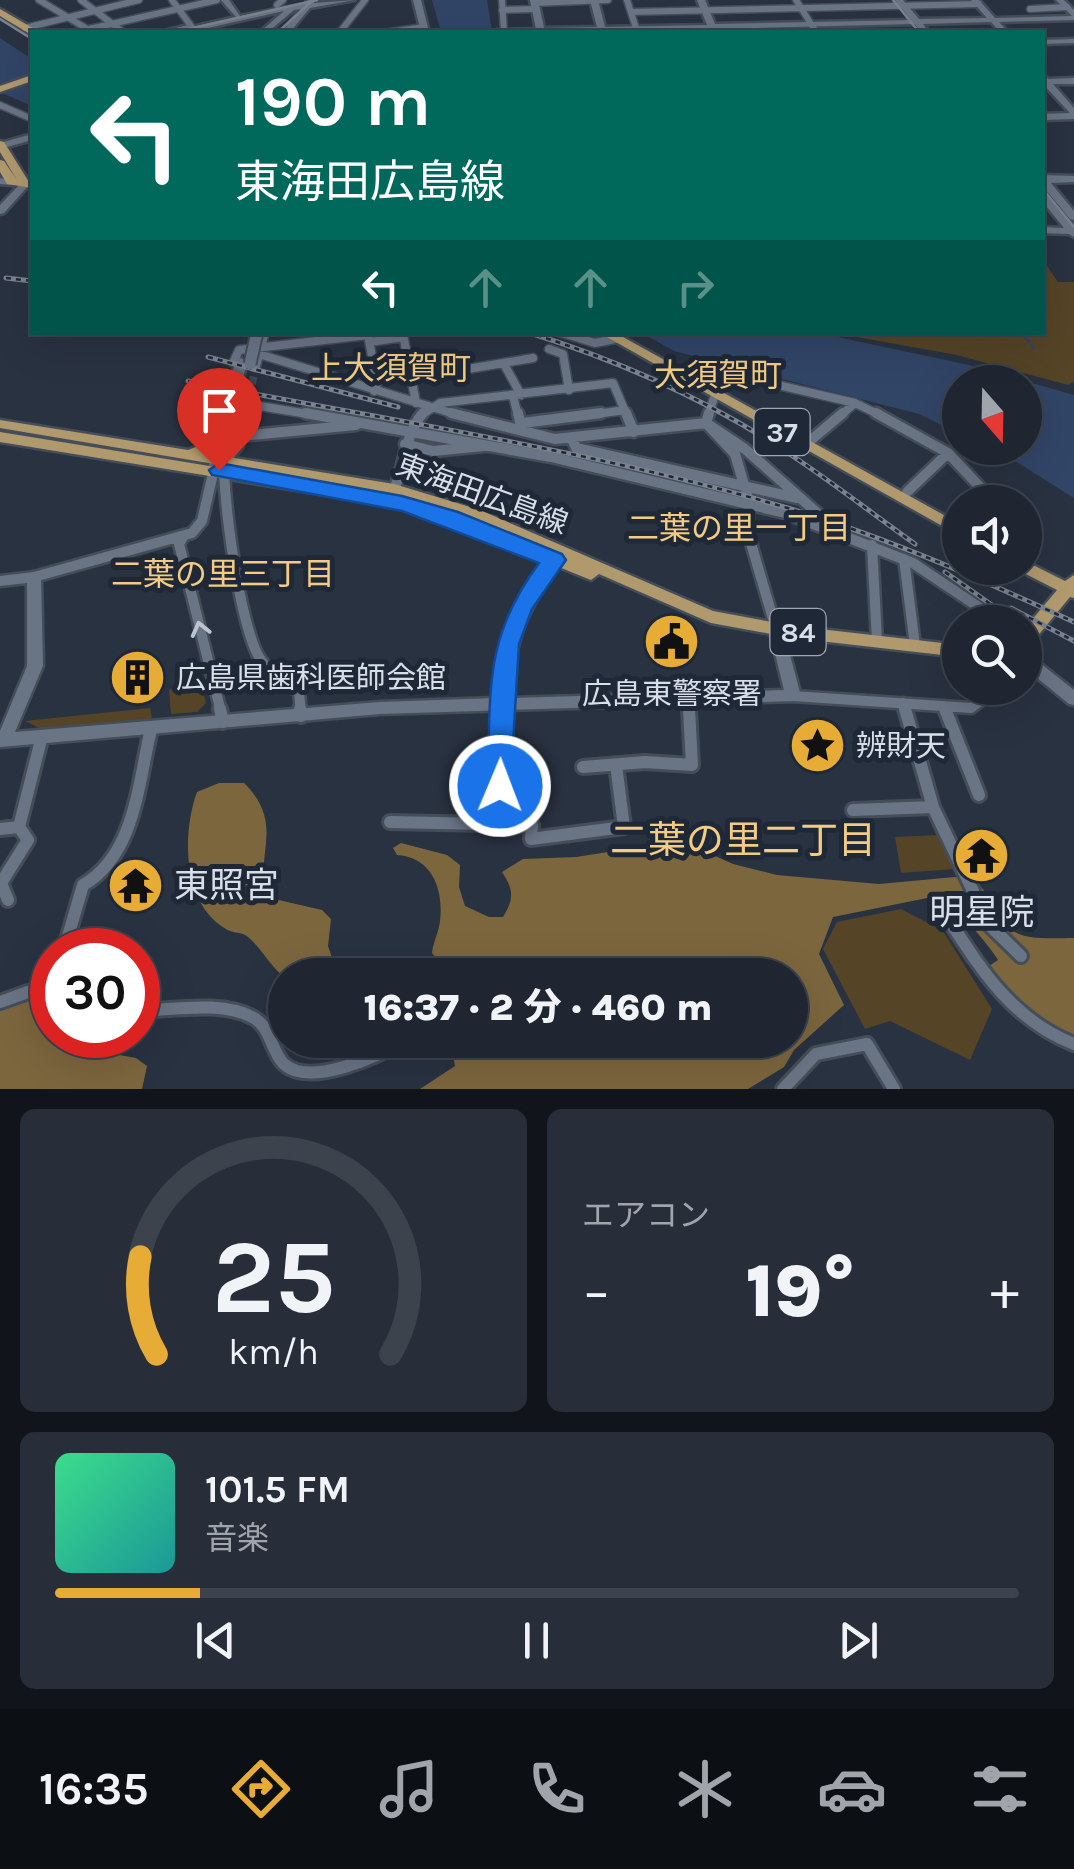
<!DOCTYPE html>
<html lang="ja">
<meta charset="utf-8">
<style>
body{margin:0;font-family:Karla,"Noto Sans JP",sans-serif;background:#272e39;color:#f1f3f6;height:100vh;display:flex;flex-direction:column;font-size:38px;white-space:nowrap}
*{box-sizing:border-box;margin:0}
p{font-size:32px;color:#a1a5ab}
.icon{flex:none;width:55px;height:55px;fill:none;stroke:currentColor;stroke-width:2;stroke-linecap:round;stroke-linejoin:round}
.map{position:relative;height:1089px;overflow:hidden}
.details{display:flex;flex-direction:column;gap:20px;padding:20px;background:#11151b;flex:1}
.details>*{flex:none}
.banner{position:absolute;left:30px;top:30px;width:1015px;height:305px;border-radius:0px;box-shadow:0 10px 40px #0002,0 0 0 2px #3c434d;background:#00695c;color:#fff;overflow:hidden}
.needle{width:65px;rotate:160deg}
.fabs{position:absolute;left:942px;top:365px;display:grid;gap:20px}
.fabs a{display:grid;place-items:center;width:100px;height:100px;border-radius:50%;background:#1f2631;box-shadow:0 10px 40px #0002,0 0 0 2px #3c434d;font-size:50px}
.speed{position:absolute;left:30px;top:928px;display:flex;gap:20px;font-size:50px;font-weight:700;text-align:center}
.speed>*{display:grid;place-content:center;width:130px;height:130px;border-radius:50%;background:#1f2631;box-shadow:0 10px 40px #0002,0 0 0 2px #3c434d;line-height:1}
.speed .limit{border:15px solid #d22;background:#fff;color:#111}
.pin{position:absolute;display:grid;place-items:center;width:85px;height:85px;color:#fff;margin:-102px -42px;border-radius:50% 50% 50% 0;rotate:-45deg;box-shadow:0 0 10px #0007}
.pin .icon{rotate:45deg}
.me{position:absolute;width:110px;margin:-55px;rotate:1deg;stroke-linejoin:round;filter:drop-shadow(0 0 8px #0008)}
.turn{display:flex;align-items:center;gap:35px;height:210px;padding:0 40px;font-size:45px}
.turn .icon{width:130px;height:130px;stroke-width:2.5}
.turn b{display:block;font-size:70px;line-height:85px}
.lanes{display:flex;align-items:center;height:95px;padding:0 40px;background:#0003;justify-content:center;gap:50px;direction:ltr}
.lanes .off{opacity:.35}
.big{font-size:75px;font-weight:800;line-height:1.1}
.details .widget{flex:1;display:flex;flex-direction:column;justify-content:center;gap:15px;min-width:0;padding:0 35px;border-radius:15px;background:#272e39}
.details .dial{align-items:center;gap:0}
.dial svg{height:260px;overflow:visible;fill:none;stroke:#3c434d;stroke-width:7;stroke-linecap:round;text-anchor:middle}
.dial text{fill:#f1f3f6;stroke:none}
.song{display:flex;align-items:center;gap:30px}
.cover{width:120px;height:120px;border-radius:15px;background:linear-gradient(135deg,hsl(150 70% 55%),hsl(180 70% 35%))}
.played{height:10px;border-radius:5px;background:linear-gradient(90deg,#e6ac36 15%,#3c434d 15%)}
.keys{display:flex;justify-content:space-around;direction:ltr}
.heat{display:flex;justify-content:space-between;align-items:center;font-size:55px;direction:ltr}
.details .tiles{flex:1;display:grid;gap:20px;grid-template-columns:1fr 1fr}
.widget:last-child{grid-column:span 2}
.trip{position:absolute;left:268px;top:958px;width:540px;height:100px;border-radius:50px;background:#1f2631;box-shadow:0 10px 40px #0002,0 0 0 2px #3c434d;font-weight:800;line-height:100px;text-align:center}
.dock{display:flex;height:160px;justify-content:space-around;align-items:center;background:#0c0f14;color:#a1a5ab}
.dock .icon{width:70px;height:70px}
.dock .on{color:#e6ac36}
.dock b{font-size:45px;color:#f1f3f6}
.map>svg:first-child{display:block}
.green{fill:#554426}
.forest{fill:#7c663e}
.water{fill:#314567}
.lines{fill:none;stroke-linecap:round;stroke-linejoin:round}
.stream{stroke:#314567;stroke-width:2.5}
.street-tunnel{stroke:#434c5a;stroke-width:8;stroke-dasharray:8 4;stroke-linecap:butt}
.street-far3-casing{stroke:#454d59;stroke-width:9}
.street-far2-casing{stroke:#454d59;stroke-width:11}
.street-far1-casing{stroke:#454d59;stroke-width:15}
.street-casing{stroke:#454d59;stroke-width:18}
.secondary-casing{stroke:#454d59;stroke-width:5}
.primary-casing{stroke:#454d59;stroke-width:5}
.street-far3{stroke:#697485;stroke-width:6}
.street-far2{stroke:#697485;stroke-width:8}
.street-far1{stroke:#697485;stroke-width:10}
.street{stroke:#697485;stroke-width:12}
.secondary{fill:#697485;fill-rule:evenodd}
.primary{fill:#b0996d;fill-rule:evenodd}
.tram{stroke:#7b838f;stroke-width:2.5}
.rail-casing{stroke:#7b838f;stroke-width:5}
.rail{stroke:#1f2837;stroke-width:2.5;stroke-dasharray:5;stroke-linecap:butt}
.secondary-bridge-casing{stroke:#454d59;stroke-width:15;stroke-linecap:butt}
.secondary-bridge{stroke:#697485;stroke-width:11}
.oneway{stroke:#bcc4cf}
.route{fill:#1a73e8;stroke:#114b97;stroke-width:2.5}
.labels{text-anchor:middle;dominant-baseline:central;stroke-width:10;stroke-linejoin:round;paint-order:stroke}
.shield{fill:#1f2837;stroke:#a0a7b3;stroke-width:2.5}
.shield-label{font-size:28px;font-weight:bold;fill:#d8dee8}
.street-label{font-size:30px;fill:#d8dee8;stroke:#1f2837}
.poi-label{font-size:30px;fill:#d8dee8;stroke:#1f2837;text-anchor:start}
.neighbourhood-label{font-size:32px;fill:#f3cb84;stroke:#1f2837}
.near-poi-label{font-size:35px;fill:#d8dee8;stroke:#1f2837;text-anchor:start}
.near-neighbourhood-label{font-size:38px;fill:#f3cb84;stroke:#1f2837}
</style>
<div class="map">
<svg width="1074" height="1089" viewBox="0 0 1074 1089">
<rect width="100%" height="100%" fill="#293241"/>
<path class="green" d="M 1043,260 L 1058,282 L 1074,282 L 1074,382 L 1068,385 L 957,355 L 835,333 L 1042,332 Z
M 200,679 L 206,703 L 197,712 L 171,714 L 169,690 Z
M 150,708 L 152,717 L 147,721 L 41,729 L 25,721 Z
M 939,835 L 955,869 L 901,873 L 895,837 Z
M 901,909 L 943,931 L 992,1009 L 970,1060 L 890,1021 L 865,1029 L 823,949 L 837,922 Z"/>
<path class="forest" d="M 219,783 L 244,783 C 289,827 249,862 270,898 L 322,910 L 331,919 L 328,946 L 338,975 L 285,978 C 270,966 262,949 248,937 C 242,931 233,934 226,929 C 182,904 182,833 197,792 Z
M 401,843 L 447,855 L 460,865 L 459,887 L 465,906 L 489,917 L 503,917 C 514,899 514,890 502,872 L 523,859 L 576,857 L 653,845 L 693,846 L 733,864 L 777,875 L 879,884 L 955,877 L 977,882 C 1019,933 997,940 1074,938 L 1074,1035 C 1038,1026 1009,995 989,966 L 998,960 C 993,950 953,903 942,895 L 833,917 L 819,954 L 844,1005 L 794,1050 L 784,1067 L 748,1089 L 420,1089 L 455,1066 L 450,1040 L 790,1040 L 790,975 L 450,975 L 432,953 C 433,942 439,932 440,921 C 444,888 431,857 397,855 L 393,848 Z
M 20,999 L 40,1000 L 52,1011 L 52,1035 L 102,1035 L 108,1053 L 136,1058 L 147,1066 L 142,1089 L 0,1089 L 0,1006 Z"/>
<path class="water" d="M 432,0 L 487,0 L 492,32 L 441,32 Z
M 0,38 L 32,59 L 32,106 L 0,92 Z
M 642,333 L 819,333 L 969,365 L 1074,395 L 1074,498 L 994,448 L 1025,448 L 1025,382 L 960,382 L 960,434 L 919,414 L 674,351 Z"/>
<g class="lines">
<path class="stream" d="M 1020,332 L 1034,348"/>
<path class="street-tunnel" d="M 226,391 L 234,361
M 249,396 L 256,366"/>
<defs>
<path id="street-far3" d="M 39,0 L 89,30
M 81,0 L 123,32
M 172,0 L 194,30
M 502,0 L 504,32
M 627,0 L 636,28
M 796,0 L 816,32
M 535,3 L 608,0
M 277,5 L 283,0
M 1030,9 L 1067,7
M 502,10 L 536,9
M 631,12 L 979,4
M 25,28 L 139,0
M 76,32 L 217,0
M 340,32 L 365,0
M 390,32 L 424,27
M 0,105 L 32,119"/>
<path id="street-far2" d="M 559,332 L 595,343 L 615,339
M 403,334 L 416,403
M 370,342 L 403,337
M 549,349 L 563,354 L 569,390
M 259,354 L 461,416
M 234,361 L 239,350 L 368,335 L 377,383 L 374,391
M 504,364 L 521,395
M 256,366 L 265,332
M 693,372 L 714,370 L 855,403 L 882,416
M 414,378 L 533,358
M 513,396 L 518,416
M 247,404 L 320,416
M 220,416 L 226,391
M 245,416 L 249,396
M 420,416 L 440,403 L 613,383 L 627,416
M 582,416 L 625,410
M 708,416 L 718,386
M 840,416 L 855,403"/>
<path id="street-far1" d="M 305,413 L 551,457 L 785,513 L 913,563 L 1001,622
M 451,413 L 555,439 L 706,423 L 745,449 L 832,526
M 518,413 L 521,426
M 626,413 L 634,432
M 709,413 L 706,423 L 735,454 L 749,502 L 748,533 L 776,629
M 876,413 L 948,453 L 994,502
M 523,423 L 601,413
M 240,436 L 356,425
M 572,439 L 576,448 L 797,498
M 214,442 L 221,413
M 405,444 L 433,451 L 484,446
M 805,445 L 843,413
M 227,459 L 238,445 L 245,413
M 224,471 C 226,517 238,606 255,649 C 263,669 282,680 299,692 L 301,712
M 907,492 L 948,453
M 388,500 C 406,473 402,437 423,413
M 183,537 L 179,544 L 221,712
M 872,545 L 877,641
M 904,559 L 915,645
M 34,577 L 192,533 L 202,521 L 214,469
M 793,696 L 971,708 L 980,701 L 976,688
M 689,700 L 690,712
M 903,703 L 906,712
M 944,706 L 946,712
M 504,712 L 504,705"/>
<path id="street" d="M 220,709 L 223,722
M 300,709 L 301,716
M 905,709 L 933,807 L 973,891 L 977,913 L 1021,956
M 945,709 L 979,795
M 583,767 L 645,762 L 692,765 L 689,709
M 853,810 L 933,807
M 390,822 L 532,825 L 531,839 L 624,827 L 616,765
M 500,823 L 504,709
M 0,829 L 19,827
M 8,900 L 1,883 L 28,840 L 19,827 L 42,736
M 943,911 C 979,966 1010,1019 1074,1044
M 64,950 L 83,885 C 135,855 138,784 151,729
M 0,1002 L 28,992 L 51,995
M 138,1011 C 173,1010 222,1000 254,1018 C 271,1028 271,1050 283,1063 C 309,1089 380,1055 406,1040
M 783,1089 L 816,1054 L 867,1044 L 894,1089"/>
<path id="secondary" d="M 221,0 L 229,0 L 240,16 L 305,4 L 308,0 L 314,0 L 314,3 L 355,0 L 310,8 L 290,32 L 282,32 L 301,9 L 294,10 L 268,32 L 260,32 L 284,11 L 190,32 L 160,32 L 188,25 L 192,27 L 236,17 Z
M 413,0 L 421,0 L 429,32 L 421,32 Z
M 530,0 L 538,0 L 544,28 L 597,27 L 590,0 L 598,0 L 605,27 L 707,25 L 697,0 L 705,0 L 715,24 L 911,20 L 895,0 L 903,0 L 919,19 L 987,18 L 971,0 L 979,0 L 995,18 L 1072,16 L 1056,0 L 1064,0 L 1074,10 L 1074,20 L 999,22 L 1008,32 L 1000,32 L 991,22 L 923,24 L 929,32 L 921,32 L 915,24 L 717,29 L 718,32 L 710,32 L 709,29 L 493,32 L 497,30 L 536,29 Z
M 1074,39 L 1074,43 L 1042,44 L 1042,40 Z
M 1042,75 L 1049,79 L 1074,78 L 1074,84 L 1053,84 L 1074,108 L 1074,119 L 1042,120 L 1042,114 L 1070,113 L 1042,83 Z
M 32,134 L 32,140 L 0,149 L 0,143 Z
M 1042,175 L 1074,176 L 1074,182 L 1051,183 L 1074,211 L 1074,220 L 1070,219 L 1042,185 Z
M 0,178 L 16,182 L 11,185 L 0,184 Z
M 22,182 L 30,184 L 4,213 L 0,214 L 0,205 Z
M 1042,191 L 1045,192 L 1074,227 L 1074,237 L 1069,234 L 1042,233 L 1042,227 L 1064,228 L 1042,201 Z
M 241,358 L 247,362 L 220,469 L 214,473 L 208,469 L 235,362 Z
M 560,546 L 567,551 C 532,608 514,627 512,698 L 784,690 L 769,629 L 771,625 L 781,625 L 783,629 L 801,696 L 798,701 L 380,714 L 0,747 L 0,731 L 27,666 L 27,583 L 0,586 L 0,576 L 34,572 L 39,573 L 41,577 L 43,666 L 15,732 L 380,702 L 496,698 C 499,631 518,601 555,547 Z
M 1025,653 L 1030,655 L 1074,690 L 1074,705 L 1069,704 L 1025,668 Z"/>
<path id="primary" d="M 0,9 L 36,30 L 37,32 L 30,34 L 0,16 Z
M 32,75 L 32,81 L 0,92 L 0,86 Z
M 0,141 L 4,142 L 29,182 L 32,182 L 32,188 L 7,184 L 0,172 L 0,160 L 4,161 L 17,180 L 0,152 Z
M 598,332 L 614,332 L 960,524 L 960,536 Z
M 0,420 L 188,450 L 206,443 L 217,430 L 222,428 L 229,433 C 222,444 216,449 204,453 L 394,484 L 480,510 L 713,611 L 793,626 L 960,645 L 960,657 L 793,638 L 711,623 L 599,574 L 591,580 L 586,578 L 446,521 L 388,505 L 0,442 L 0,432 L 388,495 L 455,513 L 508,534 L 470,518 L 393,494 L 0,428 Z
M 1025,561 L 1065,581 L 1074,575 L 1074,598 L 1070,597 L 1031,644 L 1025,645 L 1025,628 L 1057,590 L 1020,571 L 1018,568 L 1025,568 Z"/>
</defs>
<use href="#street-far3" class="street-far3-casing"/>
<use href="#street-far2" class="street-far2-casing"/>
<use href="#street-far1" class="street-far1-casing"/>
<use href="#street" class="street-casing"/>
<use href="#secondary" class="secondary-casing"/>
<use href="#primary" class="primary-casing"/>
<use href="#street-far3" class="street-far3"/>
<use href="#street-far2" class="street-far2"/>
<use href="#street-far1" class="street-far1"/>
<use href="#street" class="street"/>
<use href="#secondary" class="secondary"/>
<use href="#primary" class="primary"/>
<path class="tram" d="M 893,0 L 919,32
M 0,19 L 32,39
M 175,32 L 317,0
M 278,32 L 311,2
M 1042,188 L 1074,227"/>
<defs>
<path id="rail" d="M 6,278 L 32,281
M 527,332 C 613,359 695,394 771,442 C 821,473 867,510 915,544
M 208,357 L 398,407
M 188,381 C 390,421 594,450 791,509 C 889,538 982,580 1074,622
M 945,572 L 1016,622
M 1011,608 L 1074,641"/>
</defs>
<use href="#rail" class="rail-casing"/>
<use href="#rail" class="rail"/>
<defs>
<path id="secondary-bridge" d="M 250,364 L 257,332"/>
</defs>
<use href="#secondary-bridge" class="secondary-bridge-casing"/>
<use href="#secondary-bridge" class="secondary-bridge"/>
</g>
<defs><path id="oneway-chevron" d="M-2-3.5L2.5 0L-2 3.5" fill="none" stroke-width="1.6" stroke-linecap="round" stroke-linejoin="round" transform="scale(2.5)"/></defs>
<use class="oneway" href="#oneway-chevron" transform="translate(200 629) rotate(-104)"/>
<path class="route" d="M 219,463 L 402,496 L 458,512 L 562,554 L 566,560 L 532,609 L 519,644 L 510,794 L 500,798 L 491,794 L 487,786 C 492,693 481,642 539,563 L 402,511 L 212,475 L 209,470 Z"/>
<defs>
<symbol id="civic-disc" viewBox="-11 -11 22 22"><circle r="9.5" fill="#e6ac36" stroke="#1f2837"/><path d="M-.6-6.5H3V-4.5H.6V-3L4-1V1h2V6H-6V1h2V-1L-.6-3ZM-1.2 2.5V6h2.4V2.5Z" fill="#111"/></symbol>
<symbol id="building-disc" viewBox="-11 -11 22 22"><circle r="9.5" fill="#e6ac36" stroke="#1f2837"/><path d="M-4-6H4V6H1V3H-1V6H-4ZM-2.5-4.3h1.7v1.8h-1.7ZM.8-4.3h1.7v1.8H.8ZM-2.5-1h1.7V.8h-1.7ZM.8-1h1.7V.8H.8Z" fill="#111"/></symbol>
<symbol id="sight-disc" viewBox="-11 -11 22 22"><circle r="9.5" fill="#e6ac36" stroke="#1f2837"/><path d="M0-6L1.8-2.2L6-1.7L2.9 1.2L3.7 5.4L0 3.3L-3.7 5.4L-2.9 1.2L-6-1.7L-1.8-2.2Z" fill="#111"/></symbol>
<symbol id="temple-disc" viewBox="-11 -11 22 22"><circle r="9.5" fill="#e6ac36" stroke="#1f2837"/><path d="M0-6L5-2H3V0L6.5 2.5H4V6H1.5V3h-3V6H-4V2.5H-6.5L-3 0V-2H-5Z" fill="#111"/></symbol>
</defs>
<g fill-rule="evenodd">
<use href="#civic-disc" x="640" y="610" width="63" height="63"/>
<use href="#building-disc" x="106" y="646" width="63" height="63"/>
<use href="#sight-disc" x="786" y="714" width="63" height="63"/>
<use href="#temple-disc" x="950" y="824" width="63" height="63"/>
<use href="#temple-disc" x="104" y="854" width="63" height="63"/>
</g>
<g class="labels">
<g class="shield">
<rect x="754.5" y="409" width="55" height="46" rx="8"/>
<rect x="770.5" y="609" width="55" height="46" rx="8"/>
</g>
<g class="shield-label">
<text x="782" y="432">37</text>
<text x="798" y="632">84</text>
</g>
<g class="street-label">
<text transform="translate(482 494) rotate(20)">東海田広島線</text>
</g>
<g class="poi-label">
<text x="176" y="678">広島県歯科医師会館</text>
<text x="672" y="694" text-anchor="middle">広島東警察署</text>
<text x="856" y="746">辨財天</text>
</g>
<g class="neighbourhood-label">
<text x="391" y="368">上大須賀町</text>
<text x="718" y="375">大須賀町</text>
<text x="739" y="528">二葉の里一丁目</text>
<text x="223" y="574">二葉の里三丁目</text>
</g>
<g class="near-poi-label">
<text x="174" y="885">東照宮</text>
<text x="982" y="912" text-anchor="middle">明星院</text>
</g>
<g class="near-neighbourhood-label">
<text x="743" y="840">二葉の里二丁目</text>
</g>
</g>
</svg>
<div class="fabs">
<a><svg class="needle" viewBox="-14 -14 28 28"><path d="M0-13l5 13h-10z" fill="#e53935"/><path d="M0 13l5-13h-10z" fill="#a1a5ab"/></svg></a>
<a><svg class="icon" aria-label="sound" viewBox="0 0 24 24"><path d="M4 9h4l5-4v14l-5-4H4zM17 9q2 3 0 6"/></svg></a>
<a><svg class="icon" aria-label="search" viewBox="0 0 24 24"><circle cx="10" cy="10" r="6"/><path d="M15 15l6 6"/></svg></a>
</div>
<div class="speed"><div class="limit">30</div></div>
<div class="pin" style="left:219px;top:470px;background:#d93025"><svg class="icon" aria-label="arrive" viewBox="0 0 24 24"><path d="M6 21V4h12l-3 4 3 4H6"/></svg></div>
<svg class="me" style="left:500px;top:786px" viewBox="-20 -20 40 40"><circle r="17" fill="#1a73e8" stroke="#fff" stroke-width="3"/><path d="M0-11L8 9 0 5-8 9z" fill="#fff"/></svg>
<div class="trip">16:37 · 2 分 · 460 m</div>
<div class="banner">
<div class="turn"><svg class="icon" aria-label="left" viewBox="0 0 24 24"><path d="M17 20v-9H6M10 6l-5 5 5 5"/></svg><div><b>190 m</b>東海田広島線</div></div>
<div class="lanes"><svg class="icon" aria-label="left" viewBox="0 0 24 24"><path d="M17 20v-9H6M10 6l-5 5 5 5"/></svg><svg class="icon off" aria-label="ahead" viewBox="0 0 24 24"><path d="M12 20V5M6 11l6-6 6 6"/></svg><svg class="icon off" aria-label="ahead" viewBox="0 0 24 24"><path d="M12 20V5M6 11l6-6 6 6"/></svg><svg class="icon off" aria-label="right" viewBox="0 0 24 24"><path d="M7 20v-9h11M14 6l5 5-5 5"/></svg></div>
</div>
</div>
<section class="details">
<div class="tiles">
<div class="widget dial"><svg viewBox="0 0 100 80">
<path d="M14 69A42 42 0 1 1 86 69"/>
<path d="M14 69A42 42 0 0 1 9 39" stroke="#e6ac36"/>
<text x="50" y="56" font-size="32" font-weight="700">25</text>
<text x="50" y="72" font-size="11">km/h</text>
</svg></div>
<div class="widget"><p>エアコン</p>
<div class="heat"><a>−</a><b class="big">19°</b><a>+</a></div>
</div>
<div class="widget">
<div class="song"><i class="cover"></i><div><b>101.5 FM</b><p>音楽</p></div></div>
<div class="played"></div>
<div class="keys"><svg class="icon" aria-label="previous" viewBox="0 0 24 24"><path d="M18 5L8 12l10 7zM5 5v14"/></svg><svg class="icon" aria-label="pause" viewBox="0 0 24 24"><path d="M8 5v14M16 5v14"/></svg><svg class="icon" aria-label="next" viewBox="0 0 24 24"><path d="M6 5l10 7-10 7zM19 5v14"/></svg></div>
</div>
</div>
</section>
<nav class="dock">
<b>16:35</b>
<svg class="icon on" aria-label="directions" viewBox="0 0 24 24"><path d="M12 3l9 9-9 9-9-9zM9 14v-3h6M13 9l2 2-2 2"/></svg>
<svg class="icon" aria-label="music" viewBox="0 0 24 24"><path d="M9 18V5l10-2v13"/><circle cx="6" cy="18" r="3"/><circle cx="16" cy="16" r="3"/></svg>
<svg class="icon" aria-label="phone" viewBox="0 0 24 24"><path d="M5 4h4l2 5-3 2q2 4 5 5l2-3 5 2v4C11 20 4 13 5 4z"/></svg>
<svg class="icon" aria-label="climate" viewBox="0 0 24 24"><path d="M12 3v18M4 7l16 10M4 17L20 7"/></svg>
<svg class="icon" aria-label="car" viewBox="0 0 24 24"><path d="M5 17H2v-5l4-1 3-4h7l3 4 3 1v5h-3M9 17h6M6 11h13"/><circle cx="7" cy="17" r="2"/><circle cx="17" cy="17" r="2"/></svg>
<svg class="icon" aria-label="filters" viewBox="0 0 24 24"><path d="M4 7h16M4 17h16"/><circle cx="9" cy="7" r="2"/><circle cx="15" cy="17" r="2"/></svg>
</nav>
